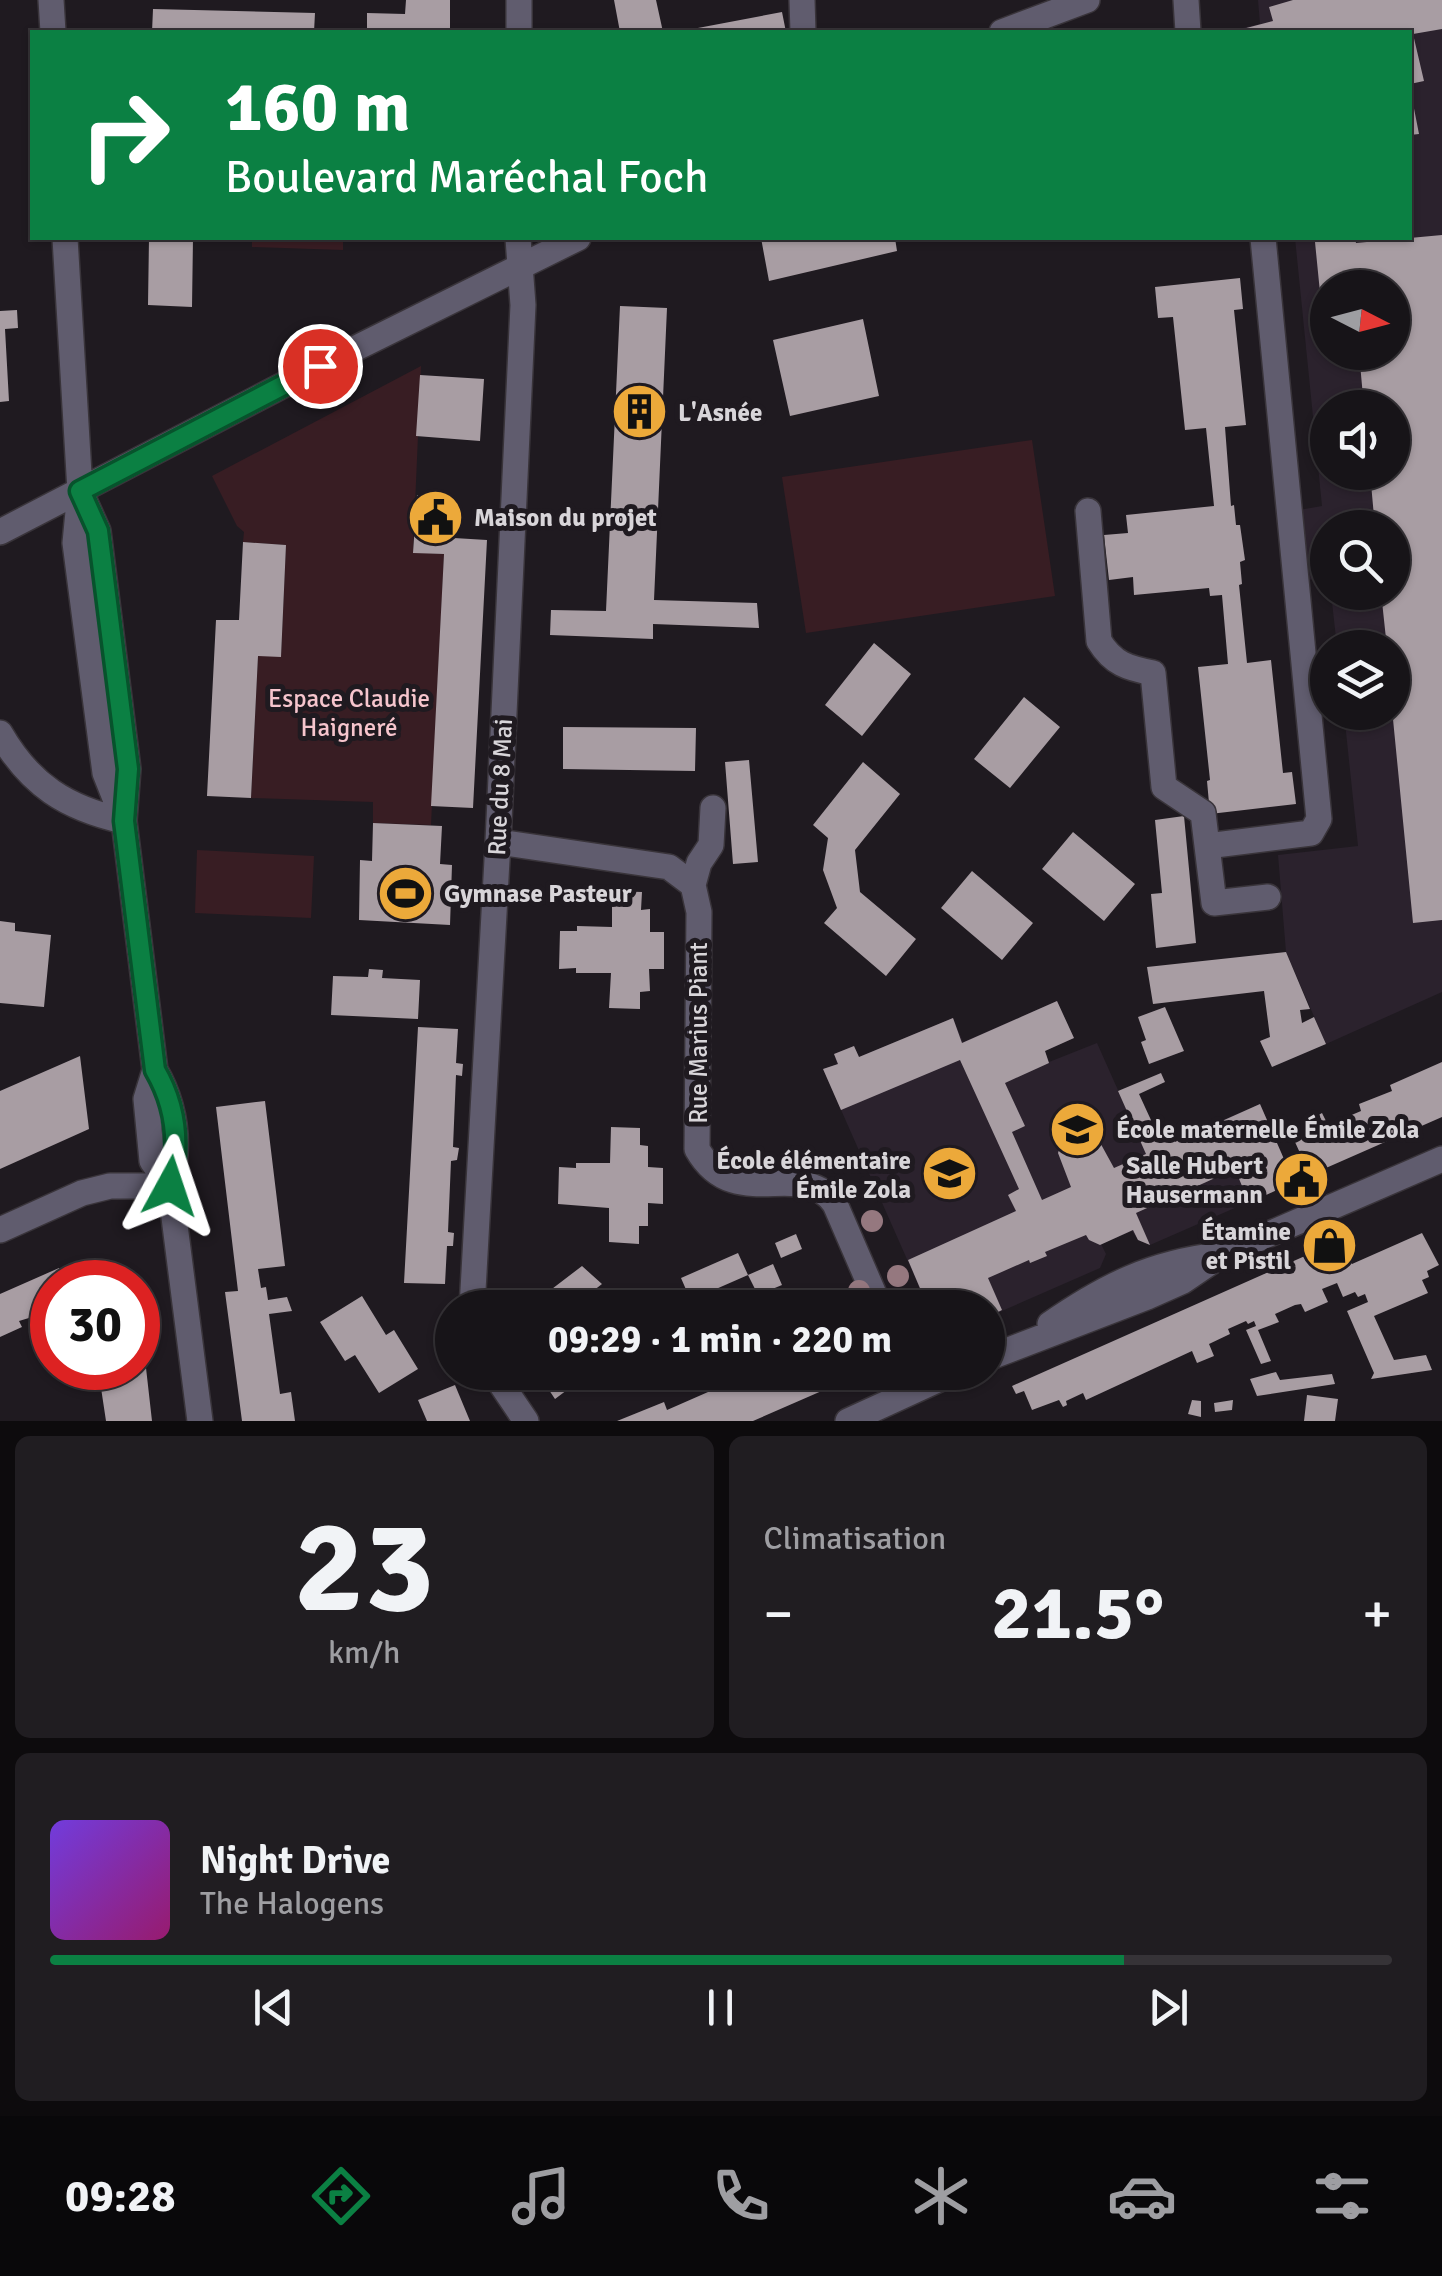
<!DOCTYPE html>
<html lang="fr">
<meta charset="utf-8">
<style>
body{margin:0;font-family:Signika,sans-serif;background:#201d21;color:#f1f3f6;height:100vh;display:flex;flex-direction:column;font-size:38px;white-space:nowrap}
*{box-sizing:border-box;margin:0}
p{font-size:32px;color:#9e9ea2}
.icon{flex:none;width:55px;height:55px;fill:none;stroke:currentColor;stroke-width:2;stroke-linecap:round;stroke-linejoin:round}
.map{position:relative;height:1421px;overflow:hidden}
.details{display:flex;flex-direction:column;gap:15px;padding:15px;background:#0d0b0d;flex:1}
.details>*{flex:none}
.guide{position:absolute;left:30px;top:30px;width:1382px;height:210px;border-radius:0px;box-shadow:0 2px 8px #0004,0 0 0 2px #363337;background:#0b8043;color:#fff;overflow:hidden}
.needle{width:65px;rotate:96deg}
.fabs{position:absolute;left:1310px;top:270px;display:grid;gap:20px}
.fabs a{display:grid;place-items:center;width:100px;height:100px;border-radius:50%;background:#171418;box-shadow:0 2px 8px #0004,0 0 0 2px #363337;font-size:50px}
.speed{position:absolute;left:30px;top:1260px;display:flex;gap:20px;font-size:50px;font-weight:700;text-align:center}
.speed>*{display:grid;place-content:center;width:130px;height:130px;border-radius:50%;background:#171418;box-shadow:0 2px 8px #0004,0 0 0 2px #363337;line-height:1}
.speed .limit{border:15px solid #d22;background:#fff;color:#111}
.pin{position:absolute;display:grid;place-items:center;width:85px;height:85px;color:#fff;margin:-42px;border:5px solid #fff;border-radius:50%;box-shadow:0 2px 10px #0007}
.me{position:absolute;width:110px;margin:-55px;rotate:5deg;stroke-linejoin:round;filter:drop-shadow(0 0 8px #0008)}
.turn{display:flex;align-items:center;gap:35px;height:210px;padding:0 30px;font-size:45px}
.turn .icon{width:130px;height:130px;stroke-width:2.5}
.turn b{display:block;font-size:70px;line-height:85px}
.big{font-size:75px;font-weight:700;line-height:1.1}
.details .widget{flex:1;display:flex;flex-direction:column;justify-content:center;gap:15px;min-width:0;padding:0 35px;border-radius:15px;background:#201d21}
.details .dial{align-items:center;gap:0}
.dial b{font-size:130px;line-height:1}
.song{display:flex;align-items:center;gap:30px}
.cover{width:120px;height:120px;border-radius:15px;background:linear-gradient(135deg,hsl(260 70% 55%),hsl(320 70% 35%))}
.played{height:10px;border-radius:5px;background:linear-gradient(90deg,#0b8043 80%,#363337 80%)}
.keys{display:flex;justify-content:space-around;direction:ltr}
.heat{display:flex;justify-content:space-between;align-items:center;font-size:55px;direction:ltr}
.details .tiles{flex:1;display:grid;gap:15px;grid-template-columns:1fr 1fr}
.widget:last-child{grid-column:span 2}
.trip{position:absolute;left:435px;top:1290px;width:570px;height:100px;border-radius:50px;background:#171418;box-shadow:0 2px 8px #0004,0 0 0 2px #363337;font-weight:700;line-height:100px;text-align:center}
.menu{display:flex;height:160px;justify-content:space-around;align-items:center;background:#09080a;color:#9e9ea2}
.menu .icon{width:70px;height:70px}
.menu .selected{color:#0b8043}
.menu b{font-size:45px;color:#f1f3f6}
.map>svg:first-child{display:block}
.built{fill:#2b222d;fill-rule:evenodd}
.green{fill:#381d23}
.building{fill:#a89da3}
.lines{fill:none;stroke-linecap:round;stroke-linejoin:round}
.minor-casing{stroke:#39343a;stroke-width:28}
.minor{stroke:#605c6e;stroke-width:25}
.tree{fill:#95787f}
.route-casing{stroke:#07532c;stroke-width:25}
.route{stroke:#0b8043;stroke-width:18}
.labels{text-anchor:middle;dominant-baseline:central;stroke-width:10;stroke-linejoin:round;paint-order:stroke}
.poi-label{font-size:25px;font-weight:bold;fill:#d8d5d9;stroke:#1f1a20;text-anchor:start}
.park-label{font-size:25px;fill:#f6c5cd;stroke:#1f1a20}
.street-label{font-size:25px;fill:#d8d5d9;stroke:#1f1a20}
</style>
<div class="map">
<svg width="1442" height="1421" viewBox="0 0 1442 1421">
<rect width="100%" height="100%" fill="#1f1a20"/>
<path class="built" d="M 1258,0 L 1442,0 L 1442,992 L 1326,1044 L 1286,952 L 1278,855 L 1358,846 L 1344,713 L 1392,712 L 1392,648 L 1337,647 L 1331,593 L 1392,592 L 1392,528 L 1328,528 L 1327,578 L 1306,580 L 1299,510 L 1322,506 L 1295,238 L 1410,238 L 1410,32 L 1225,32 L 1260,24 ZM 1328,288 L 1392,288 L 1392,352 L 1328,352 ZM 1328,408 L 1392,408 L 1392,472 L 1328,472 Z
M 1057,1001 L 1074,1038 L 1045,1051 L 1049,1062 L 1097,1043 L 1146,1153 L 1260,1104 L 1294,1182 L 1150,1245 L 1138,1240 L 1132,1231 L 1101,1244 L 1106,1254 L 1100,1268 L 988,1317 L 988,1308 L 948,1307 L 942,1294 L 925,1300 L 823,1069 L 837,1064 L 834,1054 L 854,1046 L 859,1057 L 953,1018 L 963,1042 Z"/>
<path class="green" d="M 252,238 L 343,238 L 343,250 L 252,247 Z
M 421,366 L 413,552 L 444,554 L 431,825 L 373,823 L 373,802 L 251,798 L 258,656 L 281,656 L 286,545 L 243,542 L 244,532 L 237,526 L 212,476 Z
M 1032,440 L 1055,596 L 806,633 L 782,477 Z
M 197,850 L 314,856 L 311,918 L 195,913 Z"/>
<path class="building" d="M 406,0 L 450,0 L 450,32 L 367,32 L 367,13 L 405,14 Z
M 614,0 L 656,0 L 663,32 L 620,32 Z
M 1293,0 L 1442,0 L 1442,29 L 1413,34 L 1424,81 L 1410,84 L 1410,32 L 1231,32 L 1273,21 L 1269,7 Z
M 153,9 L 315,13 L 314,32 L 152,32 Z
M 782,12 L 786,32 L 682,32 L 682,31 Z
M 1410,88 L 1419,134 L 1410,135 Z
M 1442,235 L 1442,920 L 1413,923 L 1392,709 L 1392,648 L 1387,648 L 1381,592 L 1392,592 L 1392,528 L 1375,528 L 1370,472 L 1392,472 L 1392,408 L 1364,408 L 1359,352 L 1392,352 L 1392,288 L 1328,288 L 1328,343 L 1325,343 L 1315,242 L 1355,238 L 1356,243 Z
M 149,238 L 193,238 L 192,307 L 148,305 Z
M 761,238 L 895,238 L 897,251 L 769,281 Z
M 1240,278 L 1243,309 L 1234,310 L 1246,425 L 1225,427 L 1231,506 L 1234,505 L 1236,525 L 1240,525 L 1245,560 L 1240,562 L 1242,584 L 1239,585 L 1247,663 L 1271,660 L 1283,773 L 1292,772 L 1296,804 L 1210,814 L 1207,781 L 1210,780 L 1198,667 L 1228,664 L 1222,595 L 1210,596 L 1209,588 L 1134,595 L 1133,577 L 1109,580 L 1104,535 L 1128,533 L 1126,515 L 1214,506 L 1206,428 L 1185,430 L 1173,317 L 1158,318 L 1155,287 Z
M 620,306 L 667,308 L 654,600 L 757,603 L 759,628 L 653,624 L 653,639 L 550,635 L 551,610 L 606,611 Z
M 17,310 L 18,328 L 5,329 L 9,401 L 0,402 L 0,311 Z
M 863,319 L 879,396 L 790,416 L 773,340 Z
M 1326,352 L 1352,352 L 1353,356 L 1326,358 Z
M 420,375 L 484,379 L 480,441 L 416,436 Z
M 417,495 L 456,498 L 454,538 L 487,540 L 473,808 L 431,806 L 444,554 L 413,553 Z
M 243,542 L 286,545 L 281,657 L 258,656 L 251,798 L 207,796 L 216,620 L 239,620 Z
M 874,643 L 911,674 L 862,736 L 825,705 Z
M 1024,697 L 1060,727 L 1010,788 L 974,759 Z
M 563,727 L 696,728 L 695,771 L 563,769 Z
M 749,760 L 758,862 L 733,864 L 725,762 Z
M 863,762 L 900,794 L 855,850 L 860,892 L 916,939 L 886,976 L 824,923 L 837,908 L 823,870 L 828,838 L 813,825 Z
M 1184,816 L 1196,943 L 1156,948 L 1151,894 L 1162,893 L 1155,820 Z
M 373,823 L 442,826 L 440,864 L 452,865 L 450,925 L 359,920 L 360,860 L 372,861 Z
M 1073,832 L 1135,884 L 1104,921 L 1042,869 Z
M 972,871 L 1033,923 L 1002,960 L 941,908 Z
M 612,891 L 642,892 L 641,910 L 650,909 L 650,932 L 664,932 L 664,969 L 649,969 L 650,991 L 640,992 L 640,1009 L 609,1008 L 611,973 L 576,973 L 576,968 L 559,969 L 560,931 L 577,931 L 577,926 L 612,927 Z
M 0,921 L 15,923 L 15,931 L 51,935 L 44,1007 L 0,1003 Z
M 1286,952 L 1310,1009 L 1300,1010 L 1302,1023 L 1314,1017 L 1326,1044 L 1272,1067 L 1260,1041 L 1270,1037 L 1264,991 L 1153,1004 L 1147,967 Z
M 369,969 L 383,970 L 382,978 L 420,980 L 418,1019 L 331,1015 L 333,976 L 368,977 Z
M 1057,1001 L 1074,1038 L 1045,1051 L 1049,1063 L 1005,1083 L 1025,1126 L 1012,1132 L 1042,1200 L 1071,1187 L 1058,1153 L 1061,1144 L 1074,1133 L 1091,1133 L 1097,1137 L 1114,1168 L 1146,1154 L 1118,1091 L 1161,1073 L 1165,1082 L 1139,1094 L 1156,1131 L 1168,1126 L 1175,1142 L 1260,1104 L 1294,1182 L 1249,1203 L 1235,1169 L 1193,1188 L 1195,1192 L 1178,1199 L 1176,1195 L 1136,1213 L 1150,1245 L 1138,1240 L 1133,1230 L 1100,1245 L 1089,1240 L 1086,1235 L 1045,1252 L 1047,1256 L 1030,1263 L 1029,1260 L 988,1278 L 1002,1310 L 988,1317 L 988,1308 L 948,1308 L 942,1293 L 925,1300 L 908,1260 L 1016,1211 L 1008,1195 L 1019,1189 L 960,1060 L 841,1110 L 823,1069 L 838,1064 L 834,1054 L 854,1046 L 859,1057 L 953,1018 L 962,1043 Z
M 1165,1007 L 1184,1051 L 1149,1064 L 1141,1042 L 1146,1040 L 1138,1017 Z
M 418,1027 L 458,1029 L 456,1063 L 463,1064 L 462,1076 L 456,1075 L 453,1147 L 459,1148 L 457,1160 L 451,1161 L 448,1232 L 454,1233 L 453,1246 L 447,1246 L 445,1284 L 404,1283 Z
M 80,1056 L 89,1129 L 0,1169 L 0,1091 Z
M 1442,1062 L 1442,1117 L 1310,1175 L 1290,1131 L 1322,1113 L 1328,1125 L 1361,1111 L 1359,1104 L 1392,1091 L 1390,1085 Z
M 265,1101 L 285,1266 L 258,1269 L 261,1288 L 266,1287 L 268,1300 L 287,1297 L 292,1311 L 269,1314 L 280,1394 L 291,1392 L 295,1421 L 242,1421 L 225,1292 L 238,1291 L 216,1107 Z
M 611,1127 L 640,1128 L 640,1145 L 648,1146 L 648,1167 L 663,1168 L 663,1204 L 648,1203 L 648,1226 L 639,1226 L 639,1244 L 609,1242 L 609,1208 L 558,1204 L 559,1167 L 576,1168 L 576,1163 L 610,1163 Z
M 1422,1233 L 1439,1265 L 1427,1271 L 1429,1277 L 1422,1280 L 1428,1293 L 1374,1316 L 1394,1360 L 1426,1355 L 1432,1370 L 1371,1379 L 1374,1373 L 1347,1311 L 1368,1302 L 1365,1294 L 1358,1297 L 1355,1292 L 1343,1297 L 1337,1283 L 1322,1289 L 1328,1302 L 1305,1312 L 1301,1304 L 1295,1305 L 1275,1314 L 1279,1322 L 1258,1330 L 1271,1361 L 1261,1364 L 1246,1330 L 1256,1326 L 1254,1321 L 1248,1324 L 1246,1321 L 1228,1329 L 1230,1334 L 1209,1344 L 1214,1356 L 1197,1363 L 1192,1351 L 1086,1400 L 1083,1393 L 1066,1401 L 1067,1405 L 1063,1407 L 1059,1400 L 1032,1410 L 1024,1391 L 1016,1394 L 1012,1386 L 1341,1240 L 1352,1264 Z
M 796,1234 L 802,1249 L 781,1258 L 775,1243 Z
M 738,1253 L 748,1275 L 716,1289 L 724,1308 L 676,1308 L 691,1301 L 681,1278 Z
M 773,1264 L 782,1285 L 758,1295 L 748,1275 Z
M 582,1266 L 602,1284 L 571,1308 L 527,1308 Z
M 59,1268 L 66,1282 L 52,1282 L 52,1311 L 19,1321 L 22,1327 L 0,1337 L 0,1294 Z
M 362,1296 L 386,1335 L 394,1330 L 418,1369 L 379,1393 L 355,1355 L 345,1361 L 320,1322 Z
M 138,1334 L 145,1359 L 152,1421 L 106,1421 L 98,1368 L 138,1368 Z
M 546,1372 L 591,1372 L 555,1399 L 545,1384 Z
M 722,1372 L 863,1372 L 863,1373 L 753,1421 L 617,1421 L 664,1402 L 667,1410 L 724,1385 Z
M 1276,1372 L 1280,1380 L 1332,1374 L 1335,1384 L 1257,1396 L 1250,1379 Z
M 455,1385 L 470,1421 L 427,1421 L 418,1400 Z
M 1307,1395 L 1338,1399 L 1335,1421 L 1304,1421 Z
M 1192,1400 L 1201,1401 L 1201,1417 L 1188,1414 Z
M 1233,1400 L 1232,1410 L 1215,1412 L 1214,1403 Z"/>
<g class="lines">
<defs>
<path id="minor" d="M 51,0 L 53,32
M 802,0 L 803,32
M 1186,0 L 1188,32
M 519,32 L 519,0
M 1002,32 L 1087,0
M 65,238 L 80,491 L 75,543 L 105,773 L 122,816
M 1263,238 L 1319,819 L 1311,833 L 1207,846 L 1214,903 L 1268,897
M 80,491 L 98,531 L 128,769 L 124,821 L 155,1070 L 146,1099 L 152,1161 L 170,1186
M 1088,511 L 1099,641 C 1113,664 1128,668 1153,673 L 1164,787 L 1203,813 L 1207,846
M 0,532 L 320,366 L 578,238
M 0,733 C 30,785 66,808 124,821
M 713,808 L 711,845 L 699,863 L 693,885 L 699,912 L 697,1149 C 735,1216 802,1156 835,1204 L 880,1308
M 498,842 L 669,867 L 693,885
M 155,1070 C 176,1106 180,1146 170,1186 L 200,1421
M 0,1230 L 82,1193 L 110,1186 L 170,1186
M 472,1308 L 498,842 L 523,305 L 518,238
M 1050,1324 C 1105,1286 1151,1263 1219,1255
M 988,1358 L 1147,1297 L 1183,1281 L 1221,1255 L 1442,1159
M 493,1372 L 526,1421
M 848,1421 L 955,1372"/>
</defs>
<use href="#minor" class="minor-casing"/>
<use href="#minor" class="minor"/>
</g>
<g class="tree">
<circle cx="872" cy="1221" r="11"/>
<circle cx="898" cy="1276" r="11"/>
<circle cx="859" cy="1291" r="11"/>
</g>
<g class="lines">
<defs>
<path id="route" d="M 170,1186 C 180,1146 176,1106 155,1070 L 124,821 L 128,769 L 98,531 L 80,491 L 320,366"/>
</defs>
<use href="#route" class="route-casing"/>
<use href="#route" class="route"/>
</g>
<defs>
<symbol id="building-disc" viewBox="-11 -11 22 22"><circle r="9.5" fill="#eca93a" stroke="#1f1a20"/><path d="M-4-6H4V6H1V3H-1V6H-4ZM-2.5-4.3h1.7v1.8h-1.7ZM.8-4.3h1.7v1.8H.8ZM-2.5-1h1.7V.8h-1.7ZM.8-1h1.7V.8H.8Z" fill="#111"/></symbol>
<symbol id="civic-disc" viewBox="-11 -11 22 22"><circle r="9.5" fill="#eca93a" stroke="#1f1a20"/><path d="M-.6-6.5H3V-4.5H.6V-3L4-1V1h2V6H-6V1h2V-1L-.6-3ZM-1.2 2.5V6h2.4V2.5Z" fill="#111"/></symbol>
<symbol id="stadium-disc" viewBox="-11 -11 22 22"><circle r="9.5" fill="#eca93a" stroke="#1f1a20"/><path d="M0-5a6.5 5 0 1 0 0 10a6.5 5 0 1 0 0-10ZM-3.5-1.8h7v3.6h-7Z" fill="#111"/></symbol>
<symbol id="school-disc" viewBox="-11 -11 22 22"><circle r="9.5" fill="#eca93a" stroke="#1f1a20"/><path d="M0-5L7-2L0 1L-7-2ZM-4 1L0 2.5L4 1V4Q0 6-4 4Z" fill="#111"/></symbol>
<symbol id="shop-disc" viewBox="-11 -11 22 22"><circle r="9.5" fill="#eca93a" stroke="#1f1a20"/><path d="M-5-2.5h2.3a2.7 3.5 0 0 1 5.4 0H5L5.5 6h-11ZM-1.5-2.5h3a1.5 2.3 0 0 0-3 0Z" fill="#111"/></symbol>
</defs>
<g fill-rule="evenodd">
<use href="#building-disc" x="608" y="380" width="63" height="63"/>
<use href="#civic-disc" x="404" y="486" width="63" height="63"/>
<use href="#stadium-disc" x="374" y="862" width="63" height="63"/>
<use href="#school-disc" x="1046" y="1098" width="63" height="63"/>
<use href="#school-disc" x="918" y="1142" width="63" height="63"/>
<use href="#civic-disc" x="1270" y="1148" width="63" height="63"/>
<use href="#shop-disc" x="1298" y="1214" width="63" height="63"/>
</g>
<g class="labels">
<g class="poi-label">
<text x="678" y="412">L'Asnée</text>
<text x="474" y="517">Maison du projet</text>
<text x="444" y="893">Gymnase Pasteur</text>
<text x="1116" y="1129">École maternelle Émile Zola</text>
<text x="911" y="1160" text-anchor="end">École élémentaire<tspan x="911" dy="29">Émile Zola</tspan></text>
<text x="1263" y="1165" text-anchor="end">Salle Hubert<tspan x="1263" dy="29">Hausermann</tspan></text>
<text x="1291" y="1231" text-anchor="end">Étamine<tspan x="1291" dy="29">et Pistil</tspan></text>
</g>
<g class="park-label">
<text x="349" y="698">Espace Claudie<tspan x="349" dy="29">Haigneré</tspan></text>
</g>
<g class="street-label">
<text transform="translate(500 787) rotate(-87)">Rue du 8 Mai</text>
<text transform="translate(698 1033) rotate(-90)">Rue Marius Piant</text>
</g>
</g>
</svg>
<div class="fabs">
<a><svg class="needle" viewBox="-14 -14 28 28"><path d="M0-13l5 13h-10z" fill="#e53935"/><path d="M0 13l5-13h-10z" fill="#9e9ea2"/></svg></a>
<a><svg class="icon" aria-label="sound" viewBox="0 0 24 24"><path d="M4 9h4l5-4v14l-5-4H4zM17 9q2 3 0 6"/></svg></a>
<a><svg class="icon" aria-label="search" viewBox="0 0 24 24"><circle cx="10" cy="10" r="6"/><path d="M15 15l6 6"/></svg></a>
<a><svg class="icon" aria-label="layers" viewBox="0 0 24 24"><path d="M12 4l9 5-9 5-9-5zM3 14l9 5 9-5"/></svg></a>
</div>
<div class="speed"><div class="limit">30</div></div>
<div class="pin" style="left:320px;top:366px;background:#d93025"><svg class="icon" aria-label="arrive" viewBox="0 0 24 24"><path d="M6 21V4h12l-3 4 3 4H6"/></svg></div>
<svg class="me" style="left:170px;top:1186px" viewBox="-20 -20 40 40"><path d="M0-17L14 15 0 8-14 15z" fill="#0b8043" stroke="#fff" stroke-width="4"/></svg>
<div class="trip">09:29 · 1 min · 220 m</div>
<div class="guide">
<div class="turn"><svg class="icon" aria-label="right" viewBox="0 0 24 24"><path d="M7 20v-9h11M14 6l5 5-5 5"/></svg><div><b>160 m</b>Boulevard Maréchal Foch</div></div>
</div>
</div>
<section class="details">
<div class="tiles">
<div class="widget dial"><b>23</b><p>km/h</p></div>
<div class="widget"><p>Climatisation</p>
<div class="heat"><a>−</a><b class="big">21.5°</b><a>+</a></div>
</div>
<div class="widget">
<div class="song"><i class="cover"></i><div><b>Night Drive</b><p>The Halogens</p></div></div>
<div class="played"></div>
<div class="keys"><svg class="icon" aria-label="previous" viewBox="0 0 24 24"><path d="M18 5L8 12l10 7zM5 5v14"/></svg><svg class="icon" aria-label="pause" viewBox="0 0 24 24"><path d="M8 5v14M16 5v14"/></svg><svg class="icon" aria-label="next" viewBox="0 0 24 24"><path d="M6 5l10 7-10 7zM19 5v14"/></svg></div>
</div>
</div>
</section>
<nav class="menu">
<b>09:28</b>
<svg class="icon selected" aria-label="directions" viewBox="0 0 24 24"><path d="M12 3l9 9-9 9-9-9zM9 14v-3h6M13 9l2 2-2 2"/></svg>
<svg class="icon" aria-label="music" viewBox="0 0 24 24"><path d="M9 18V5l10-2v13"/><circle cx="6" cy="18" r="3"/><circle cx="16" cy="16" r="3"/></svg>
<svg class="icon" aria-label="phone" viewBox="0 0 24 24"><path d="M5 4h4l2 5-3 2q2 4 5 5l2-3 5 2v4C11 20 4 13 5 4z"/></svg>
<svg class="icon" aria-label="climate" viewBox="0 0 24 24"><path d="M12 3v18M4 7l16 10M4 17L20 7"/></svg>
<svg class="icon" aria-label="car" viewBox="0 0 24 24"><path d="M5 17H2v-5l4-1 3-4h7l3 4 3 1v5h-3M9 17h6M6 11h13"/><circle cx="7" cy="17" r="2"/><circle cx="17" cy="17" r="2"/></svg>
<svg class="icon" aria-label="filters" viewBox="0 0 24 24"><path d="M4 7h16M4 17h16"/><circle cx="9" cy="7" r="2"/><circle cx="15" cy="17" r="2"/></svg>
</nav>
